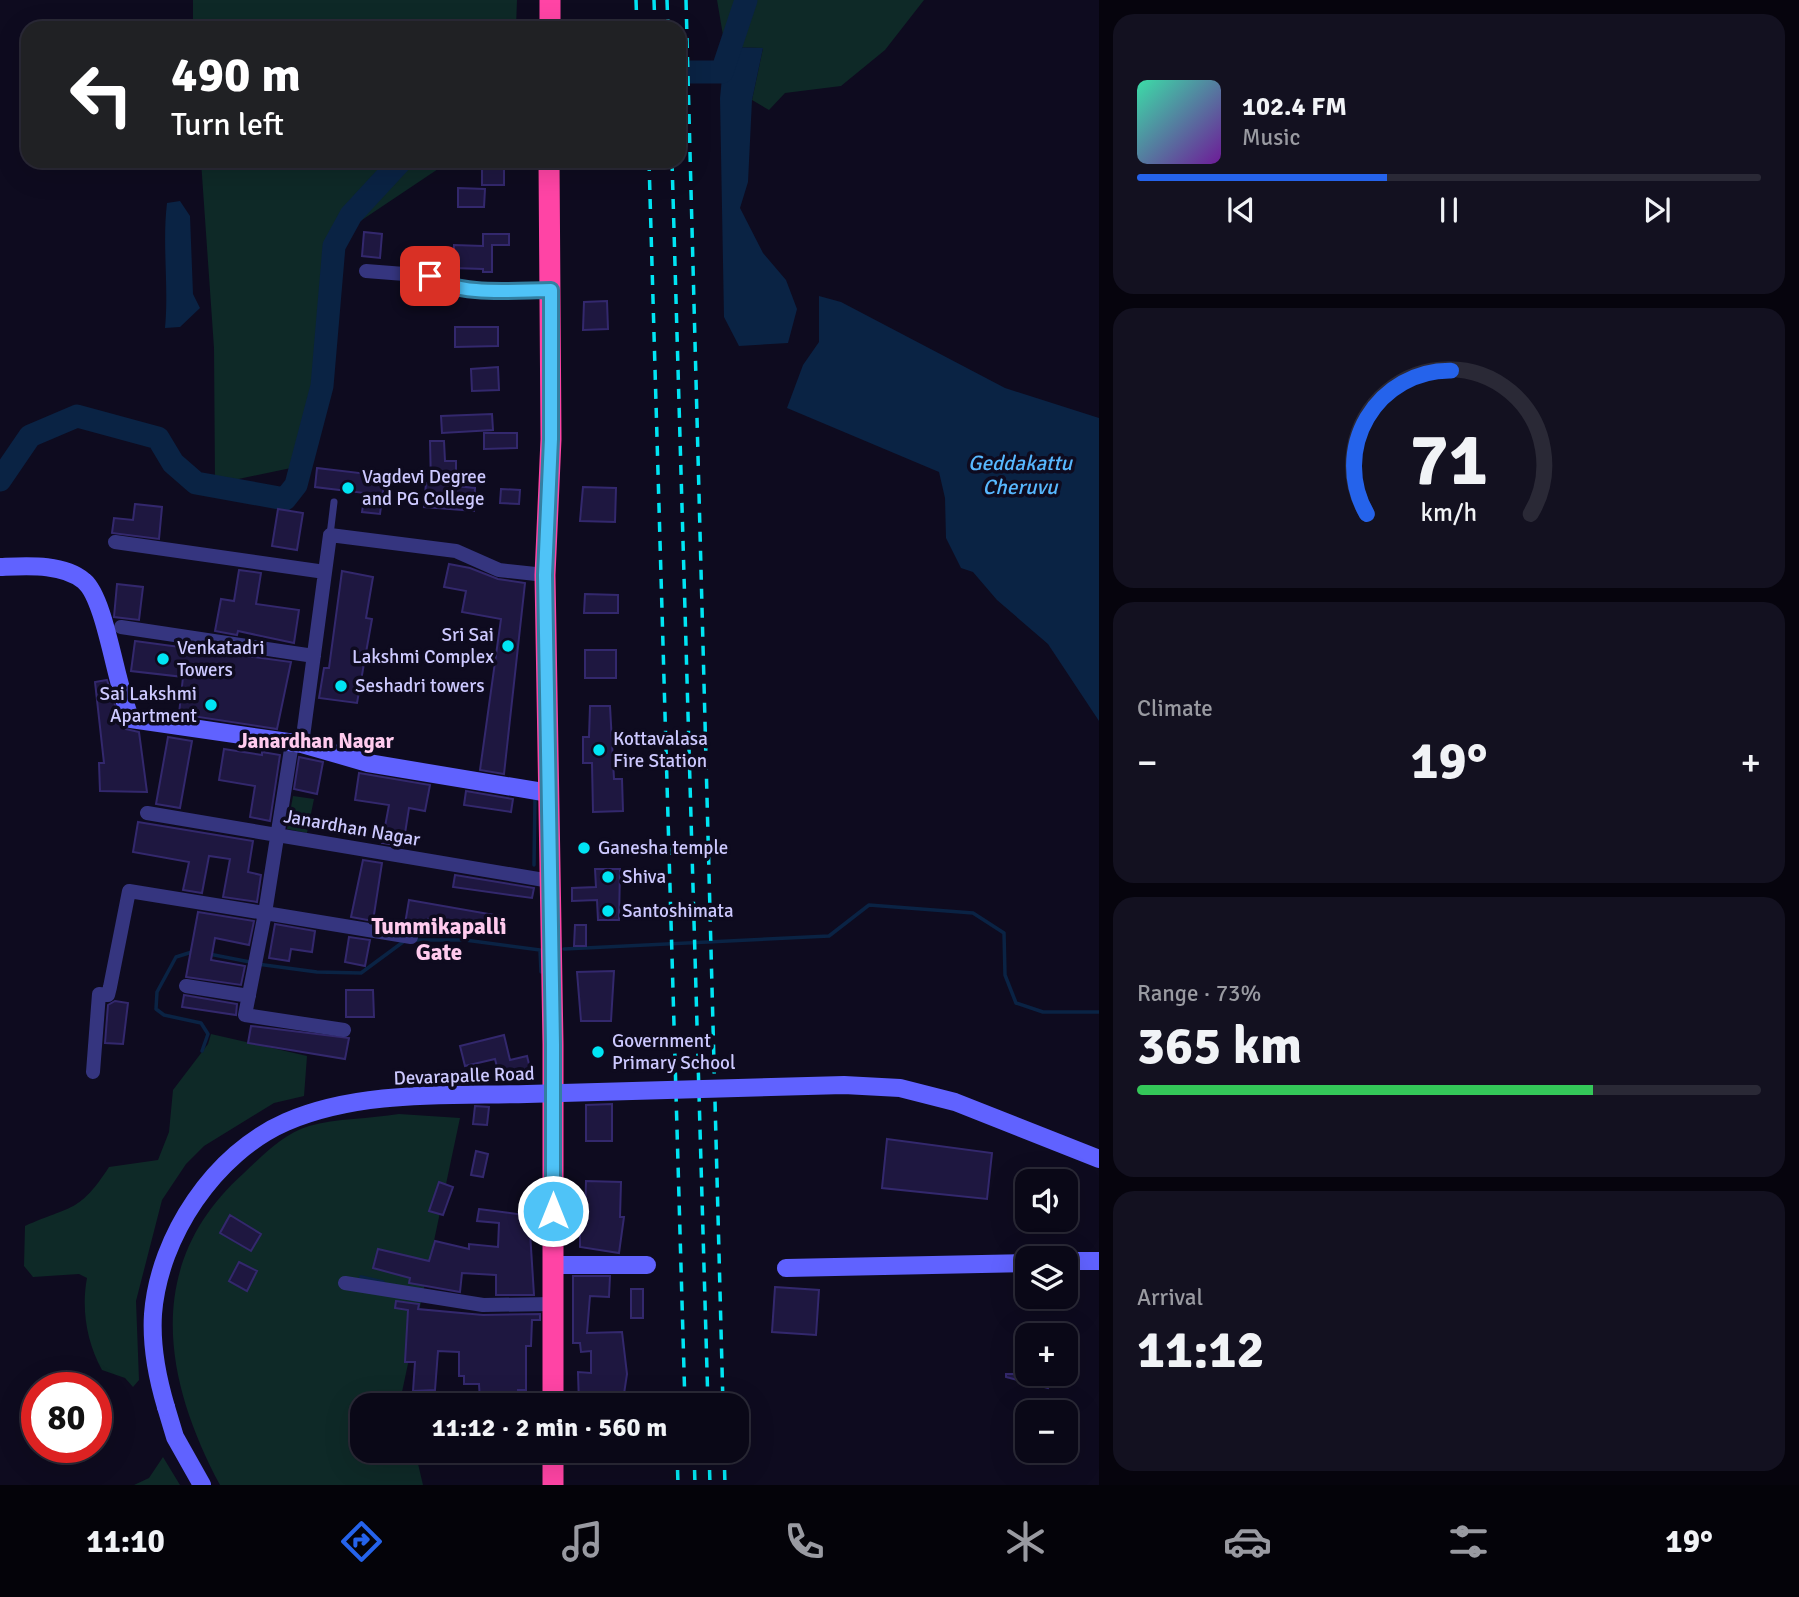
<!DOCTYPE html>
<meta charset="utf-8">
<style>
body{margin:0;font-family:Signika,sans-serif;background:#131120;color:#f1f3f6;height:100vh;display:flex;flex-direction:column;font-size:26px;white-space:nowrap}
*{box-sizing:border-box;margin:0}
p{font-size:23px;color:#999aa1}
.icon{flex:none;width:38px;height:38px;fill:none;stroke:currentColor;stroke-width:2;stroke-linecap:round;stroke-linejoin:round}
.map{position:relative;flex:1;overflow:hidden}
.drawer{display:flex;flex-direction:column;gap:14px;padding:14px;background:#06040d;width:700px}
.drawer>*{flex:none}
.guide{position:absolute;left:21px;top:21px;width:665px;height:147px;border-radius:21px;box-shadow:0 7px 28px #0002,0 0 0 2px #2a2936;background:#202124;color:#fff;overflow:hidden}
.buttons{position:absolute;left:1015px;top:1169px;display:grid;gap:14px}
.buttons a{display:grid;place-items:center;width:63px;height:63px;border-radius:14px;background:#0a0817;box-shadow:0 7px 28px #0002,0 0 0 2px #2a2936;font-size:35px}
.speed{position:absolute;left:21px;top:1372px;display:flex;gap:14px;font-size:35px;font-weight:700;text-align:center}
.speed>*{display:grid;place-content:center;width:91px;height:91px;border-radius:50%;background:#0a0817;box-shadow:0 7px 28px #0002,0 0 0 2px #2a2936;line-height:1}
.speed .limit{border:10px solid #d22;background:#fff;color:#111}
.pin{position:absolute;display:grid;place-items:center;width:60px;height:60px;color:#fff;margin:-30px;border-radius:14px;box-shadow:0 4px 10px #0006}
.me{position:absolute;width:77px;margin:-38px;rotate:0deg;stroke-linejoin:round;filter:drop-shadow(0 0 5px #0008)}
.turn{display:flex;align-items:center;gap:24px;height:147px;padding:0 35px;font-size:32px}
.turn .icon{width:91px;height:91px;stroke-width:2.5}
.turn b{display:block;font-size:49px;line-height:60px}
.big{font-size:52px;font-weight:800;line-height:1.1}
.drawer .widget{flex:1;display:flex;flex-direction:column;justify-content:center;gap:10px;min-width:0;padding:0 24px;border-radius:21px;background:#131120}
.drawer .dial{align-items:center;gap:0}
.dial svg{height:182px;overflow:visible;fill:none;stroke:#2a2936;stroke-width:7;stroke-linecap:round;text-anchor:middle}
.dial text{fill:#f1f3f6;stroke:none}
.song{display:flex;align-items:center;gap:21px}
.cover{width:84px;height:84px;border-radius:10px;background:linear-gradient(135deg,hsl(160 70% 55%),hsl(280 70% 35%))}
.played{height:7px;border-radius:4px;background:linear-gradient(90deg,#2563eb 40%,#2a2936 40%)}
.keys{display:flex;justify-content:space-around;direction:ltr}
.heat{display:flex;justify-content:space-between;align-items:center;font-size:38px;direction:ltr}
.charge{height:10px;border-radius:5px;background:linear-gradient(90deg,#34c759 73%,#2a2936 0)}
.trip{position:absolute;left:350px;top:1393px;width:399px;height:70px;border-radius:21px;background:#0a0817;box-shadow:0 7px 28px #0002,0 0 0 2px #2a2936;font-weight:800;line-height:70px;text-align:center}
.dock{display:flex;height:112px;justify-content:space-around;align-items:center;background:#040309;color:#999aa1}
.dock .icon{width:49px;height:49px}
.dock .active{color:#2563eb}
.dock b{font-size:32px;color:#f1f3f6}
main{display:flex;flex:1;min-height:0}
.map>svg:first-child{display:block}
.green{fill:#0e2927}
.water{fill:#0a2344}
.lines{fill:none;stroke-linecap:round;stroke-linejoin:round}
.stream{stroke:#0a2344;stroke-width:3.5}
.river{stroke:#0a2344;stroke-width:23}
.building{fill:#1e1740;stroke:#33286d;stroke-width:2}
.lane{stroke:#35357f;stroke-width:7}
.street{stroke:#35357f;stroke-width:14}
.secondary{stroke:#6062ff;stroke-width:18}
.highway{stroke:#ff44a5;stroke-width:21}
.rail{stroke:#00e5f4;stroke-width:3.5;stroke-dasharray:10 9;stroke-linecap:butt}
.secondary-bridge{stroke:#6062ff;stroke-width:18}
.route-casing{stroke:#337fa1;stroke-width:18}
.route{stroke:#4fc3f7;stroke-width:12}
.poi-dot{fill:#00e5f4;stroke:#0e0b1f;stroke-width:2.5}
.labels{text-anchor:middle;dominant-baseline:central;stroke-width:7;stroke-linejoin:round;paint-order:stroke}
.poi-label{font-size:19px;fill:#cdc9ff;stroke:#0e0b1f;text-anchor:start}
.street-label{font-size:19px;fill:#cdc9ff;stroke:#0e0b1f}
.water-label{font-size:21px;font-style:italic;fill:#57b8ff;stroke:#0e0b1f}
.neighbourhood-label{font-size:21px;font-weight:bold;fill:#ffcbee;stroke:#0e0b1f}
.quarter-label{font-size:23px;font-weight:bold;fill:#ffcbee;stroke:#0e0b1f}
</style>
<main>
<div class="map">
<svg width="1099" height="1485" viewBox="0 0 1099 1485">
<rect width="100%" height="100%" fill="#0e0b1f"/>
<path class="green" d="M 193,0 L 517,0 L 516,28 L 193,28 Z
M 717,0 L 924,0 L 885,50 L 841,86 L 785,93 L 769,110 L 752,100 L 763,48 L 725,47 Z
M 201,161 L 450,161 L 338,236 L 310,464 L 215,484 L 214,348 Z
M 293,796 L 314,799 L 307,833 L 287,829 Z
M 211,1034 L 307,1056 L 304,1096 L 274,1103 L 204,1146 L 186,1164 L 162,1200 L 136,1301 L 139,1380 L 133,1387 L 125,1378 L 102,1370 C 87,1343 81,1309 87,1278 L 79,1274 L 33,1277 L 24,1266 L 25,1226 C 72,1205 79,1213 109,1167 L 158,1160 L 169,1132 L 173,1090 L 208,1044 Z
M 399,1114 L 460,1118 L 402,1392 L 405,1405 L 362,1405 L 362,1451 L 415,1451 L 423,1485 L 220,1485 C 163,1378 143,1263 244,1173 C 262,1156 284,1133 309,1126 C 336,1118 370,1119 399,1114 Z
M 163,1457 L 180,1485 L 134,1485 L 149,1478 Z"/>
<path class="water" d="M 725,47 L 763,48 L 752,100 L 748,182 L 740,208 L 763,253 L 786,280 L 797,309 L 788,343 L 739,346 L 724,317 L 720,98 Z
M 180,201 L 190,216 L 193,294 L 200,308 L 180,327 L 165,328 C 169,286 162,245 167,203 Z
M 819,296 L 841,302 L 1005,388 L 1099,418 L 1099,721 L 1048,644 L 997,600 L 973,572 L 961,568 L 946,538 L 945,498 L 939,472 L 787,408 L 803,365 L 819,342 Z"/>
<g class="lines">
<path class="stream" d="M 534,865 L 535,797
M 414,940 L 465,940 L 540,950 L 541,972
M 564,949 L 829,936 L 869,905 L 973,913 L 1004,933 L 1005,975 L 1016,1003 L 1043,1012 L 1099,1012
M 195,951 L 176,957 L 157,992 L 156,1009 L 164,1015 L 201,1023 L 208,1034 L 202,1051
M 209,954 L 250,962
M 257,964 L 317,972 L 361,973 L 403,942
M 361,1277 L 383,1282"/>
<path class="river" d="M 679,72 L 722,72 L 746,0
M 0,480 L 30,436 L 77,416 L 158,438 L 173,463 L 196,483 L 285,499 L 296,485 L 322,386 L 334,246 L 351,215 L 401,161"/>
</g>
<path class="building" d="M 482,167 L 504,168 L 504,185 L 482,185 Z
M 458,188 L 485,189 L 484,207 L 458,207 Z
M 364,232 L 382,234 L 380,258 L 362,256 Z
M 483,234 L 509,234 L 509,245 L 492,245 L 492,272 L 483,272 L 483,269 L 453,268 L 454,245 L 483,246 Z
M 607,301 L 608,329 L 583,330 L 584,302 Z
M 455,327 L 498,327 L 498,346 L 455,347 Z
M 498,367 L 499,390 L 472,391 L 471,369 Z
M 492,414 L 493,430 L 442,433 L 441,416 Z
M 484,433 L 517,433 L 517,448 L 484,449 Z
M 430,441 L 444,441 L 445,461 L 456,461 L 456,486 L 475,488 L 474,511 L 424,507 L 426,483 L 431,484 Z
M 317,468 L 385,476 L 380,514 L 362,512 L 365,493 L 315,487 Z
M 583,487 L 616,488 L 615,522 L 580,521 Z
M 501,489 L 520,490 L 519,504 L 500,503 Z
M 135,504 L 162,507 L 159,539 L 112,533 L 114,518 L 133,520 Z
M 278,509 L 303,513 L 297,550 L 272,546 Z
M 449,564 L 470,568 L 498,579 L 525,583 L 504,774 L 480,770 L 501,619 L 462,612 L 466,591 L 444,587 Z
M 239,570 L 261,573 L 256,604 L 299,610 L 294,643 L 238,631 L 237,635 L 215,631 L 221,599 L 234,601 Z
M 342,571 L 373,577 L 366,618 L 372,619 L 357,703 L 319,698 L 324,668 L 329,668 Z
M 117,584 L 143,587 L 139,620 L 114,617 Z
M 585,594 L 618,595 L 618,613 L 584,613 Z
M 135,641 L 291,662 L 277,729 L 179,714 L 183,677 L 131,671 Z
M 585,650 L 616,650 L 616,678 L 585,678 Z
M 107,680 L 121,724 L 126,729 L 139,732 L 147,792 L 100,791 L 99,763 L 104,763 L 95,682 Z
M 590,706 L 610,706 L 614,779 L 622,779 L 623,811 L 593,812 L 592,763 L 583,763 L 583,737 L 589,737 Z
M 168,737 L 192,741 L 180,808 L 156,804 Z
M 224,749 L 262,755 L 262,752 L 280,755 L 270,821 L 250,817 L 255,786 L 219,780 Z
M 299,757 L 323,762 L 317,794 L 294,789 Z
M 359,773 L 430,785 L 425,811 L 409,808 L 403,846 L 382,843 L 389,805 L 355,800 Z
M 466,791 L 513,799 L 511,812 L 464,805 Z
M 138,822 L 253,841 L 248,872 L 261,875 L 257,902 L 223,897 L 230,859 L 209,856 L 202,893 L 183,890 L 189,862 L 133,852 Z
M 363,860 L 382,863 L 373,921 L 351,917 Z
M 595,869 L 620,869 L 619,920 L 598,920 L 597,900 L 572,901 L 572,888 L 596,887 Z
M 455,875 L 534,888 L 532,898 L 453,887 Z
M 409,900 L 506,917 L 502,936 L 428,919 L 426,928 L 405,924 Z
M 198,912 L 254,921 L 249,945 L 215,938 L 211,960 L 245,966 L 241,985 L 186,977 Z
M 275,924 L 315,931 L 312,952 L 291,949 L 289,961 L 269,958 Z
M 575,925 L 586,925 L 586,946 L 574,946 Z
M 349,937 L 370,940 L 365,966 L 345,962 Z
M 614,971 L 611,1021 L 581,1021 L 577,972 Z
M 346,990 L 373,990 L 374,1017 L 346,1017 Z
M 184,995 L 237,1004 L 236,1015 L 182,1007 Z
M 115,1001 L 128,1003 L 123,1044 L 105,1043 L 108,1005 Z
M 251,1026 L 349,1038 L 345,1059 L 248,1043 Z
M 504,1035 L 510,1060 L 527,1056 L 530,1068 L 499,1075 L 495,1059 L 465,1066 L 460,1046 Z
M 612,1104 L 612,1141 L 586,1141 L 586,1105 Z
M 475,1106 L 489,1107 L 487,1125 L 473,1124 Z
M 887,1139 L 992,1153 L 987,1199 L 882,1188 Z
M 476,1151 L 488,1154 L 483,1177 L 471,1175 Z
M 586,1181 L 621,1182 L 620,1217 L 624,1217 L 619,1253 L 580,1247 L 580,1216 L 585,1217 Z
M 439,1182 L 453,1187 L 443,1215 L 429,1211 Z
M 479,1209 L 532,1216 L 530,1232 L 534,1295 L 496,1295 L 496,1275 L 462,1273 L 460,1292 L 409,1283 L 410,1278 L 373,1268 L 378,1249 L 429,1261 L 435,1241 L 469,1249 L 469,1244 L 498,1247 L 499,1223 L 477,1221 Z
M 230,1215 L 261,1234 L 251,1251 L 220,1233 Z
M 239,1262 L 257,1271 L 247,1291 L 229,1281 Z
M 573,1276 L 610,1276 L 609,1297 L 590,1296 L 587,1333 L 622,1332 L 627,1374 L 624,1394 L 603,1392 L 603,1405 L 579,1405 L 578,1372 L 591,1373 L 591,1351 L 581,1352 L 580,1343 L 573,1343 Z
M 775,1287 L 819,1290 L 816,1335 L 772,1332 Z
M 631,1289 L 643,1289 L 643,1318 L 631,1318 Z
M 396,1301 L 419,1304 L 418,1309 L 483,1315 L 540,1314 L 540,1320 L 532,1320 L 531,1346 L 526,1346 L 526,1390 L 518,1390 L 518,1400 L 480,1402 L 479,1384 L 464,1384 L 464,1376 L 459,1376 L 459,1352 L 438,1351 L 435,1390 L 413,1391 L 415,1362 L 405,1362 L 408,1310 L 395,1308 Z
M 1022,1344 L 1027,1345 L 1027,1374 L 1051,1374 L 1048,1388 L 1006,1377 L 1006,1374 L 1017,1374 Z"/>
<g class="lines">
<path class="lane" d="M 330,535 L 334,502"/>
<path class="street" d="M 366,271 L 430,276 L 442,285 L 466,289 L 551,290
M 115,542 L 325,572
M 121,627 L 314,656
M 292,743 L 265,913 L 411,937
M 302,744 L 330,535 L 456,551 L 499,570 L 545,575
M 147,813 L 550,881
M 186,986 L 249,996
M 93,1072 L 99,994 L 108,995 L 110,987 L 129,891 L 265,913 L 245,1015 L 344,1030
M 345,1283 L 483,1305 L 553,1304"/>
<path class="secondary" d="M 0,567 C 26,566 63,563 84,581 C 106,599 116,688 131,719 L 302,744 L 368,763 L 549,793
M 1066,1261 L 1099,1261
M 553,1265 L 647,1265
M 786,1268 L 1027,1263
M 166,1407 L 175,1437 L 202,1485"/>
<path class="highway" d="M 550,28 L 550,0
M 549,161 L 551,439 L 545,575 L 553,1044 L 553,1405
M 553,1451 L 553,1485"/>
<path class="rail" d="M 636,0 L 637,28
M 654,0 L 655,28
M 667,0 L 668,28
M 686,0 L 723,1405
M 649,161 L 685,1405
M 672,161 L 708,1405
M 677,1451 L 678,1485
M 694,1451 L 695,1485
M 709,1451 L 710,1485
M 724,1451 L 725,1485"/>
<path class="secondary-bridge" d="M 166,1407 C 157,1377 151,1346 153,1314 C 159,1236 215,1153 286,1122 C 360,1090 448,1096 527,1094 C 632,1091 738,1088 844,1085 L 900,1088 L 955,1102 L 1099,1159"/>
</g>
<g class="lines">
<defs>
<path id="route" d="M 430,276 C 458,297 517,290 551,290 L 551,439 L 545,575 L 553,1044 L 553,1211"/>
</defs>
<use href="#route" class="route-casing"/>
<use href="#route" class="route"/>
</g>
<g class="poi-dot">
<circle cx="348" cy="488" r="7"/>
<circle cx="508" cy="646" r="7"/>
<circle cx="163" cy="659" r="7"/>
<circle cx="341" cy="686" r="7"/>
<circle cx="211" cy="705" r="7"/>
<circle cx="599" cy="750" r="7"/>
<circle cx="584" cy="848" r="7"/>
<circle cx="608" cy="877" r="7"/>
<circle cx="608" cy="911" r="7"/>
<circle cx="598" cy="1052" r="7"/>
</g>
<g class="labels">
<g class="poi-label">
<text x="362" y="477">Vagdevi Degree<tspan x="362" dy="22">and PG College</tspan></text>
<text x="494" y="635" text-anchor="end">Sri Sai<tspan x="494" dy="22">Lakshmi Complex</tspan></text>
<text x="177" y="648">Venkatadri<tspan x="177" dy="22">Towers</tspan></text>
<text x="355" y="686">Seshadri towers</text>
<text x="197" y="694" text-anchor="end">Sai Lakshmi<tspan x="197" dy="22">Apartment</tspan></text>
<text x="613" y="739">Kottavalasa<tspan x="613" dy="22">Fire Station</tspan></text>
<text x="598" y="848">Ganesha temple</text>
<text x="622" y="877">Shiva</text>
<text x="622" y="911">Santoshimata</text>
<text x="612" y="1041">Government<tspan x="612" dy="22">Primary School</tspan></text>
</g>
<g class="street-label">
<text transform="translate(352 828) rotate(10)">Janardhan Nagar</text>
<text transform="translate(464 1076) rotate(-2)">Devarapalle Road</text>
</g>
<g class="water-label">
<text x="1020" y="463">Geddakattu<tspan x="1020" dy="24">Cheruvu</tspan></text>
</g>
<g class="neighbourhood-label">
<text x="316" y="741">Janardhan Nagar</text>
</g>
<g class="quarter-label">
<text x="439" y="926">Tummikapalli<tspan x="439" dy="26">Gate</tspan></text>
</g>
</g>
</svg>
<div class="buttons">
<a><svg class="icon" aria-label="sound" viewBox="0 0 24 24"><path d="M4 9h4l5-4v14l-5-4H4zM17 9q2 3 0 6"/></svg></a>
<a><svg class="icon" aria-label="layers" viewBox="0 0 24 24"><path d="M12 4l9 5-9 5-9-5zM3 14l9 5 9-5"/></svg></a>
<a>+</a>
<a>−</a>
</div>
<div class="speed"><div class="limit">80</div></div>
<div class="pin" style="left:430px;top:276px;background:#d93025"><svg class="icon" aria-label="arrive" viewBox="0 0 24 24"><path d="M6 21V4h12l-3 4 3 4H6"/></svg></div>
<svg class="me" style="left:553px;top:1211px" viewBox="-20 -20 40 40"><circle r="17" fill="#4fc3f7" stroke="#fff" stroke-width="3"/><path d="M0-11L8 9 0 5-8 9z" fill="#fff"/></svg>
<div class="trip">11:12 · 2 min · 560 m</div>
<div class="guide">
<div class="turn"><svg class="icon" aria-label="left" viewBox="0 0 24 24"><path d="M17 20v-9H6M10 6l-5 5 5 5"/></svg><div><b>490 m</b>Turn left</div></div>
</div>
</div>
<section class="drawer">
<div class="widget">
<div class="song"><i class="cover"></i><div><b>102.4 FM</b><p>Music</p></div></div>
<div class="played"></div>
<div class="keys"><svg class="icon" aria-label="previous" viewBox="0 0 24 24"><path d="M18 5L8 12l10 7zM5 5v14"/></svg><svg class="icon" aria-label="pause" viewBox="0 0 24 24"><path d="M8 5v14M16 5v14"/></svg><svg class="icon" aria-label="next" viewBox="0 0 24 24"><path d="M6 5l10 7-10 7zM19 5v14"/></svg></div>
</div>
<div class="widget dial"><svg viewBox="0 0 100 80">
<path d="M14 69A42 42 0 1 1 86 69"/>
<path d="M14 69A42 42 0 0 1 51 6" stroke="#2563eb"/>
<text x="50" y="56" font-size="32" font-weight="700">71</text>
<text x="50" y="72" font-size="11">km/h</text>
</svg></div>
<div class="widget"><p>Climate</p>
<div class="heat"><a>−</a><b class="big">19°</b><a>+</a></div>
</div>
<div class="widget"><p>Range · 73%</p><b class="big">365 km</b><div class="charge"></div></div>
<div class="widget"><p>Arrival</p><b class="big">11:12</b></div>
</section>
</main>
<nav class="dock">
<b>11:10</b>
<svg class="icon active" aria-label="directions" viewBox="0 0 24 24"><path d="M12 3l9 9-9 9-9-9zM9 14v-3h6M13 9l2 2-2 2"/></svg>
<svg class="icon" aria-label="music" viewBox="0 0 24 24"><path d="M9 18V5l10-2v13"/><circle cx="6" cy="18" r="3"/><circle cx="16" cy="16" r="3"/></svg>
<svg class="icon" aria-label="phone" viewBox="0 0 24 24"><path d="M5 4h4l2 5-3 2q2 4 5 5l2-3 5 2v4C11 20 4 13 5 4z"/></svg>
<svg class="icon" aria-label="climate" viewBox="0 0 24 24"><path d="M12 3v18M4 7l16 10M4 17L20 7"/></svg>
<svg class="icon" aria-label="car" viewBox="0 0 24 24"><path d="M5 17H2v-5l4-1 3-4h7l3 4 3 1v5h-3M9 17h6M6 11h13"/><circle cx="7" cy="17" r="2"/><circle cx="17" cy="17" r="2"/></svg>
<svg class="icon" aria-label="filters" viewBox="0 0 24 24"><path d="M4 7h16M4 17h16"/><circle cx="9" cy="7" r="2"/><circle cx="15" cy="17" r="2"/></svg>
<b>19°</b>
</nav>
